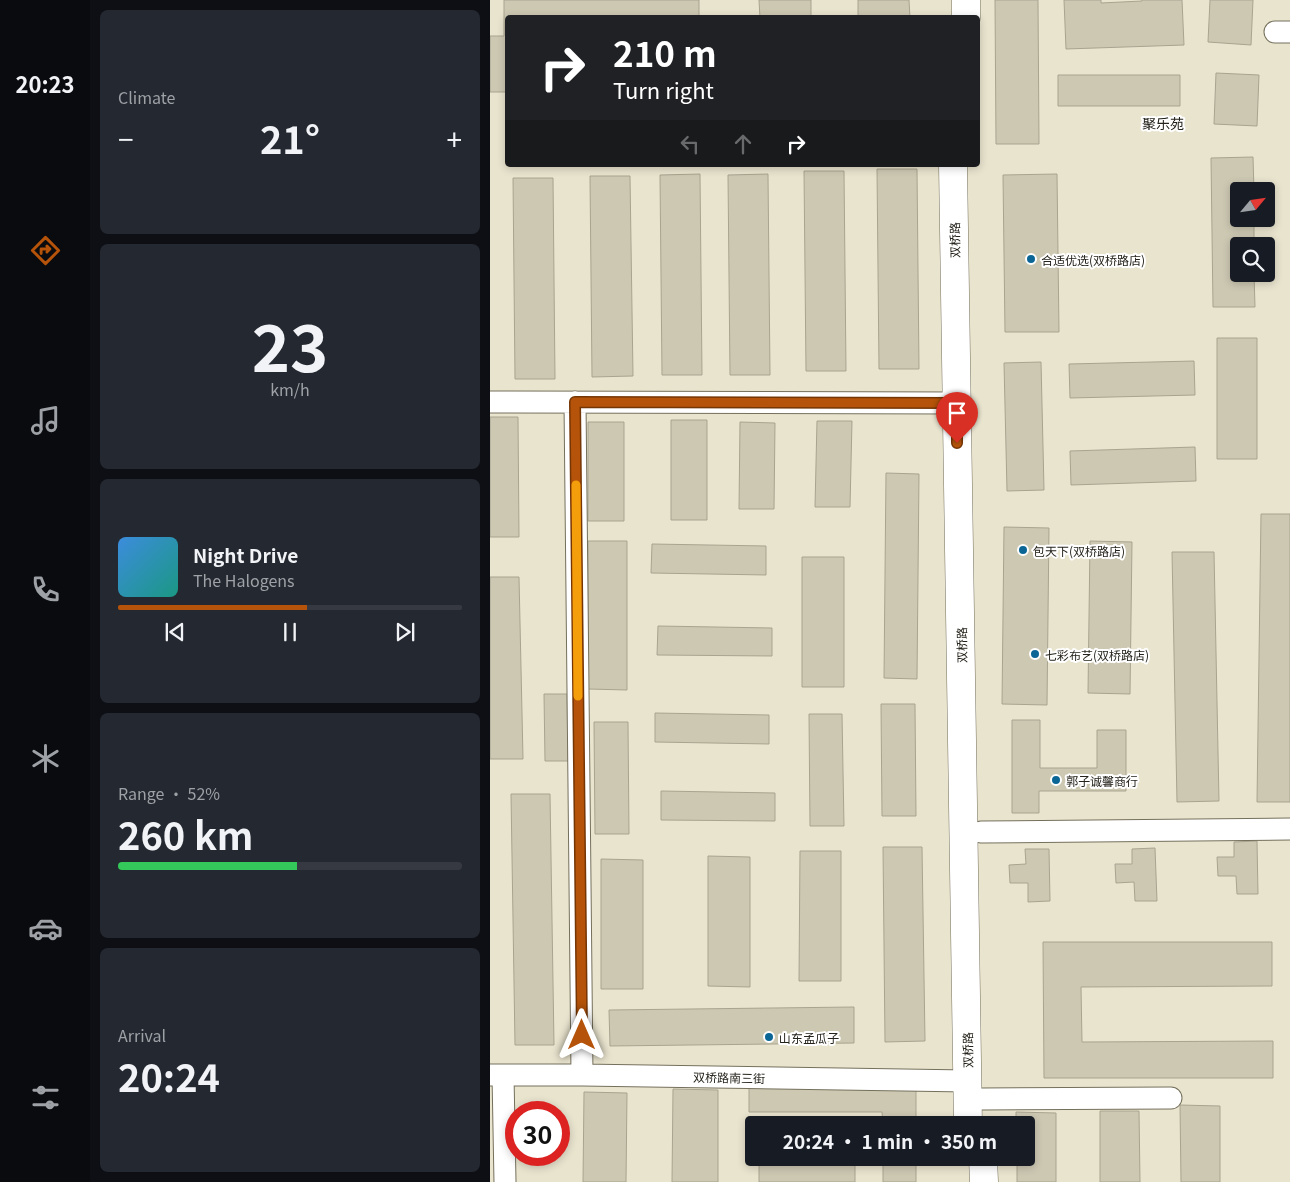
<!DOCTYPE html>
<meta charset="utf-8">
<style>
body{margin:0;font-family:Georgia,"Noto Sans SC",serif;background:#242831;color:#f1f3f6;height:100vh;display:flex;flex-direction:column;font-size:19px;white-space:nowrap}
*{box-sizing:border-box;margin:0}
p{font-size:16px;color:#9ea1a6}
.icon{flex:none;width:28px;height:28px;fill:none;stroke:currentColor;stroke-width:2;stroke-linecap:round;stroke-linejoin:round}
.map{position:relative;flex:1;overflow:hidden}
.details{display:flex;flex-direction:column;gap:10px;padding:10px;background:#0d0f14;width:400px}
.details>*{flex:none}
.guide{position:absolute;left:15px;top:15px;width:475px;height:152px;border-radius:5px;box-shadow:0 2px 8px #0003;background:#202124;color:#fff;overflow:hidden}
.needle{width:32px;rotate:61deg}
.fabs{position:absolute;left:740px;top:182px;display:grid;gap:10px}
.fabs a{display:grid;place-items:center;width:45px;height:45px;border-radius:5px;background:#171b24;box-shadow:0 2px 8px #0003;font-size:25px}
.speed{position:absolute;left:15px;top:1101px;display:flex;gap:10px;font-size:25px;font-weight:700;text-align:center}
.speed>*{display:grid;place-content:center;width:65px;height:65px;border-radius:50%;background:#171b24;box-shadow:0 2px 8px #0003;line-height:1}
.speed .limit{border:8px solid #d22;background:#fff;color:#111}
.pin{position:absolute;display:grid;place-items:center;width:42px;height:42px;color:#fff;margin:-51px -21px;border-radius:50% 50% 50% 0;rotate:-45deg;box-shadow:0 0 5px #0007}
.pin .icon{rotate:45deg}
.me{position:absolute;width:55px;margin:-28px;rotate:0deg;stroke-linejoin:round;filter:drop-shadow(0 0 4px #0008)}
.turn{display:flex;align-items:center;gap:18px;height:105px;padding:0 25px;font-size:22px}
.turn .icon{width:65px;height:65px;stroke-width:2.5}
.turn b{display:block;font-size:35px;line-height:42px}
.lanes{display:flex;align-items:center;height:48px;padding:0 25px;background:#0003;justify-content:center;gap:25px;direction:ltr}
.lanes .off{opacity:.35}
.big{font-size:38px;font-weight:700;line-height:1.1}
.details .card{flex:1;display:flex;flex-direction:column;justify-content:center;gap:8px;min-width:0;padding:0 18px;border-radius:8px;background:#242831}
.details .dial{align-items:center;gap:0}
.dial b{font-size:65px;line-height:1}
.song{display:flex;align-items:center;gap:15px}
.cover{width:60px;height:60px;border-radius:8px;background:linear-gradient(135deg,hsl(210 70% 55%),hsl(170 70% 35%))}
.played{height:5px;border-radius:2px;background:linear-gradient(90deg,#b45309 55%,#363941 55%)}
.keys{display:flex;justify-content:space-around;direction:ltr}
.heat{display:flex;justify-content:space-between;align-items:center;font-size:28px;direction:ltr}
.charge{height:8px;border-radius:4px;background:linear-gradient(90deg,#34c759 52%,#363941 0)}
.trip{position:absolute;left:255px;top:1116px;width:290px;height:50px;border-radius:5px;background:#171b24;box-shadow:0 2px 8px #0003;font-weight:700;line-height:50px;text-align:center}
main{display:flex;flex:1;min-height:0}
.tabs{display:flex;flex-direction:column;width:90px;justify-content:space-around;align-items:center;background:#090b0e;color:#9ea1a6}
.tabs .icon{width:35px;height:35px}
.tabs .current{color:#b45309}
.tabs b{font-size:22px;color:#f1f3f6}
.map>svg:first-child{display:block}
.building{fill:#cdc8b2;stroke:#a9a48f}
.lines{fill:none;stroke-linecap:round;stroke-linejoin:round}
.minor-casing{stroke:#75705c;stroke-width:23}
.secondary-casing{stroke:#75705c;stroke-width:29}
.minor{stroke:#fff;stroke-width:21}
.secondary{stroke:#fff;stroke-width:28}
.route-casing{stroke:#753606;stroke-width:12}
.route{stroke:#b45309;stroke-width:9}
.slow{stroke:#f59e0b;stroke-width:9}
.poi-dot{fill:#0b6696;stroke:#fff;stroke-width:2}
.labels{text-anchor:middle;dominant-baseline:central;stroke-width:4;stroke-linejoin:round;paint-order:stroke}
.street-label{font-size:12px;fill:#24221a;stroke:#fff}
.poi-label{font-size:12px;fill:#24221a;stroke:#fff;text-anchor:start}
.neighbourhood-label{font-size:14px;fill:#24221a;stroke:#fff}
</style>
<main>
<nav class="tabs">
<b>20:23</b>
<svg class="icon current" aria-label="directions" viewBox="0 0 24 24"><path d="M12 3l9 9-9 9-9-9zM9 14v-3h6M13 9l2 2-2 2"/></svg>
<svg class="icon" aria-label="music" viewBox="0 0 24 24"><path d="M9 18V5l10-2v13"/><circle cx="6" cy="18" r="3"/><circle cx="16" cy="16" r="3"/></svg>
<svg class="icon" aria-label="phone" viewBox="0 0 24 24"><path d="M5 4h4l2 5-3 2q2 4 5 5l2-3 5 2v4C11 20 4 13 5 4z"/></svg>
<svg class="icon" aria-label="climate" viewBox="0 0 24 24"><path d="M12 3v18M4 7l16 10M4 17L20 7"/></svg>
<svg class="icon" aria-label="car" viewBox="0 0 24 24"><path d="M5 17H2v-5l4-1 3-4h7l3 4 3 1v5h-3M9 17h6M6 11h13"/><circle cx="7" cy="17" r="2"/><circle cx="17" cy="17" r="2"/></svg>
<svg class="icon" aria-label="filters" viewBox="0 0 24 24"><path d="M4 7h16M4 17h16"/><circle cx="9" cy="7" r="2"/><circle cx="15" cy="17" r="2"/></svg>
</nav>
<section class="details">
<div class="card"><p>Climate</p>
<div class="heat"><a>−</a><b class="big">21°</b><a>+</a></div>
</div>
<div class="card dial"><b>23</b><p>km/h</p></div>
<div class="card">
<div class="song"><i class="cover"></i><div><b>Night Drive</b><p>The Halogens</p></div></div>
<div class="played"></div>
<div class="keys"><svg class="icon" aria-label="previous" viewBox="0 0 24 24"><path d="M18 5L8 12l10 7zM5 5v14"/></svg><svg class="icon" aria-label="pause" viewBox="0 0 24 24"><path d="M8 5v14M16 5v14"/></svg><svg class="icon" aria-label="next" viewBox="0 0 24 24"><path d="M6 5l10 7-10 7zM19 5v14"/></svg></div>
</div>
<div class="card"><p>Range · 52%</p><b class="big">260 km</b><div class="charge"></div></div>
<div class="card"><p>Arrival</p><b class="big">20:24</b></div>
</section>
<div class="map">
<svg width="800" height="1182" viewBox="0 0 800 1182">
<rect width="100%" height="100%" fill="#e9e4ce"/>
<path class="building" d="M 14,0 L 209,0 L 209,18 L 18,18 L 18,92 L 0,92 L 0,36 L 14,36 Z
M 269,0 L 321,0 L 321,18 L 270,18 Z
M 368,0 L 419,0 L 420,18 L 368,18 Z
M 505,0 L 548,0 L 549,144 L 506,144 Z
M 574,0 L 611,0 L 611,3 L 652,1 L 652,0 L 692,0 L 694,45 L 576,49 Z
M 720,0 L 763,0 L 761,45 L 718,42 Z
M 726,73 L 769,75 L 767,126 L 724,124 Z
M 568,75 L 690,75 L 690,106 L 568,106 Z
M 763,157 L 764,191 L 749,191 L 749,219 L 764,219 L 764,246 L 749,246 L 749,274 L 764,274 L 765,307 L 723,307 L 721,158 Z
M 387,169 L 427,169 L 429,369 L 389,369 Z
M 314,171 L 354,171 L 356,371 L 316,371 Z
M 210,174 L 212,375 L 172,375 L 170,175 Z
M 278,174 L 280,375 L 240,375 L 238,175 Z
M 567,174 L 569,332 L 515,332 L 513,175 Z
M 100,176 L 140,176 L 143,376 L 102,377 Z
M 23,178 L 63,178 L 65,379 L 25,379 Z
M 727,338 L 767,338 L 767,459 L 727,459 Z
M 704,361 L 705,395 L 580,398 L 579,364 Z
M 551,362 L 554,490 L 517,491 L 514,363 Z
M 0,417 L 28,417 L 29,537 L 0,537 Z
M 181,420 L 217,420 L 217,520 L 181,520 Z
M 327,421 L 362,421 L 360,507 L 325,507 Z
M 98,422 L 134,422 L 134,521 L 98,521 Z
M 250,422 L 285,423 L 284,509 L 249,509 Z
M 705,447 L 706,481 L 581,485 L 580,451 Z
M 396,473 L 429,474 L 427,679 L 394,678 Z
M 771,514 L 800,514 L 800,802 L 767,802 Z
M 514,527 L 559,528 L 557,705 L 512,704 Z
M 98,541 L 137,541 L 137,690 L 98,689 Z
M 600,541 L 642,542 L 640,694 L 598,693 Z
M 162,544 L 276,546 L 276,575 L 161,573 Z
M 682,552 L 724,552 L 729,801 L 687,802 Z
M 312,557 L 354,557 L 354,687 L 312,687 Z
M 0,577 L 29,577 L 33,759 L 0,759 Z
M 168,626 L 282,628 L 282,656 L 167,655 Z
M 54,694 L 77,694 L 78,761 L 55,761 Z
M 391,704 L 425,704 L 426,816 L 392,816 Z
M 165,713 L 279,715 L 279,744 L 165,742 Z
M 319,714 L 352,714 L 354,826 L 320,826 Z
M 522,720 L 550,720 L 550,768 L 607,768 L 607,730 L 636,730 L 636,791 L 549,791 L 549,813 L 522,813 Z
M 104,722 L 138,722 L 139,834 L 105,834 Z
M 171,791 L 285,793 L 285,821 L 171,820 Z
M 21,794 L 60,794 L 64,1045 L 25,1045 Z
M 767,841 L 768,894 L 747,894 L 746,876 L 728,876 L 727,857 L 744,857 L 744,842 Z
M 393,847 L 432,847 L 435,1041 L 395,1042 Z
M 665,848 L 667,901 L 645,901 L 644,882 L 626,883 L 625,864 L 642,864 L 642,849 Z
M 535,849 L 559,849 L 560,901 L 538,902 L 538,883 L 520,883 L 519,865 L 536,864 Z
M 310,851 L 351,851 L 351,981 L 309,981 Z
M 218,856 L 260,857 L 260,987 L 218,986 Z
M 111,859 L 153,860 L 153,989 L 111,989 Z
M 553,942 L 782,942 L 782,986 L 591,987 L 592,1042 L 783,1041 L 783,1078 L 554,1078 Z
M 364,1007 L 364,1043 L 120,1046 L 119,1010 Z
M 259,1088 L 426,1088 L 426,1125 L 393,1125 L 392,1112 L 259,1112 Z
M 183,1089 L 228,1090 L 228,1182 L 182,1182 Z
M 94,1092 L 137,1093 L 136,1182 L 93,1182 Z
M 690,1105 L 730,1106 L 730,1182 L 691,1182 Z
M 610,1111 L 649,1111 L 650,1182 L 610,1182 Z
M 526,1112 L 566,1113 L 566,1182 L 527,1182 L 527,1158 L 536,1158 L 536,1125 L 526,1125 Z
M 269,1158 L 365,1158 L 365,1182 L 269,1182 Z
M 393,1158 L 426,1158 L 426,1182 L 393,1182 Z"/>
<g class="lines">
<defs>
<path id="minor" d="M 785,32 L 800,32
M 0,402 L 467,403
M 85,402 L 92,1075
M 491,832 L 800,829
M 0,1075 L 92,1075 L 477,1081
M 13,1075 L 15,1182
M 492,1099 L 681,1098"/>
<path id="secondary" d="M 476,0 L 476,18
M 463,165 L 478,1125
M 493,1158 L 494,1182"/>
</defs>
<use href="#minor" class="minor-casing"/>
<use href="#secondary" class="secondary-casing"/>
<use href="#minor" class="minor"/>
<use href="#secondary" class="secondary"/>
</g>
<g class="lines">
<defs>
<path id="route" d="M 92,1035 L 85,402 L 467,403 L 467,443"/>
</defs>
<use href="#route" class="route-casing"/>
<use href="#route" class="route"/>
<path class="slow" d="M 86,485 L 88,696"/>
</g>
<g class="poi-dot">
<circle cx="541" cy="259" r="5"/>
<circle cx="533" cy="550" r="5"/>
<circle cx="545" cy="654" r="5"/>
<circle cx="566" cy="780" r="5"/>
<circle cx="279" cy="1037" r="5"/>
</g>
<g class="labels">
<g class="street-label">
<text transform="translate(464 240) rotate(-91)">双桥路</text>
<text transform="translate(471 645) rotate(-91)">双桥路</text>
<text transform="translate(477 1050) rotate(-91)">双桥路</text>
<text transform="translate(239 1077) rotate(1)">双桥路南三街</text>
</g>
<g class="poi-label">
<text x="551" y="259">合适优选(双桥路店)</text>
<text x="543" y="550">包天下(双桥路店)</text>
<text x="555" y="654">七彩布艺(双桥路店)</text>
<text x="576" y="780">郭子诚馨商行</text>
<text x="289" y="1037">山东孟瓜子</text>
</g>
<g class="neighbourhood-label">
<text x="673" y="123">聚乐苑</text>
</g>
</g>
</svg>
<div class="fabs">
<a><svg class="needle" viewBox="-14 -14 28 28"><path d="M0-13l5 13h-10z" fill="#e53935"/><path d="M0 13l5-13h-10z" fill="#9ea1a6"/></svg></a>
<a><svg class="icon" aria-label="search" viewBox="0 0 24 24"><circle cx="10" cy="10" r="6"/><path d="M15 15l6 6"/></svg></a>
</div>
<div class="speed"><div class="limit">30</div></div>
<div class="pin" style="left:467px;top:443px;background:#d93025"><svg class="icon" aria-label="arrive" viewBox="0 0 24 24"><path d="M6 21V4h12l-3 4 3 4H6"/></svg></div>
<svg class="me" style="left:92px;top:1035px" viewBox="-20 -20 40 40"><path d="M0-17L14 15 0 8-14 15z" fill="#b45309" stroke="#fff" stroke-width="4"/></svg>
<div class="trip">20:24 · 1 min · 350 m</div>
<div class="guide">
<div class="turn"><svg class="icon" aria-label="right" viewBox="0 0 24 24"><path d="M7 20v-9h11M14 6l5 5-5 5"/></svg><div><b>210 m</b>Turn right</div></div>
<div class="lanes"><svg class="icon off" aria-label="left" viewBox="0 0 24 24"><path d="M17 20v-9H6M10 6l-5 5 5 5"/></svg><svg class="icon off" aria-label="ahead" viewBox="0 0 24 24"><path d="M12 20V5M6 11l6-6 6 6"/></svg><svg class="icon" aria-label="right" viewBox="0 0 24 24"><path d="M7 20v-9h11M14 6l5 5-5 5"/></svg></div>
</div>
</div>
</main>
